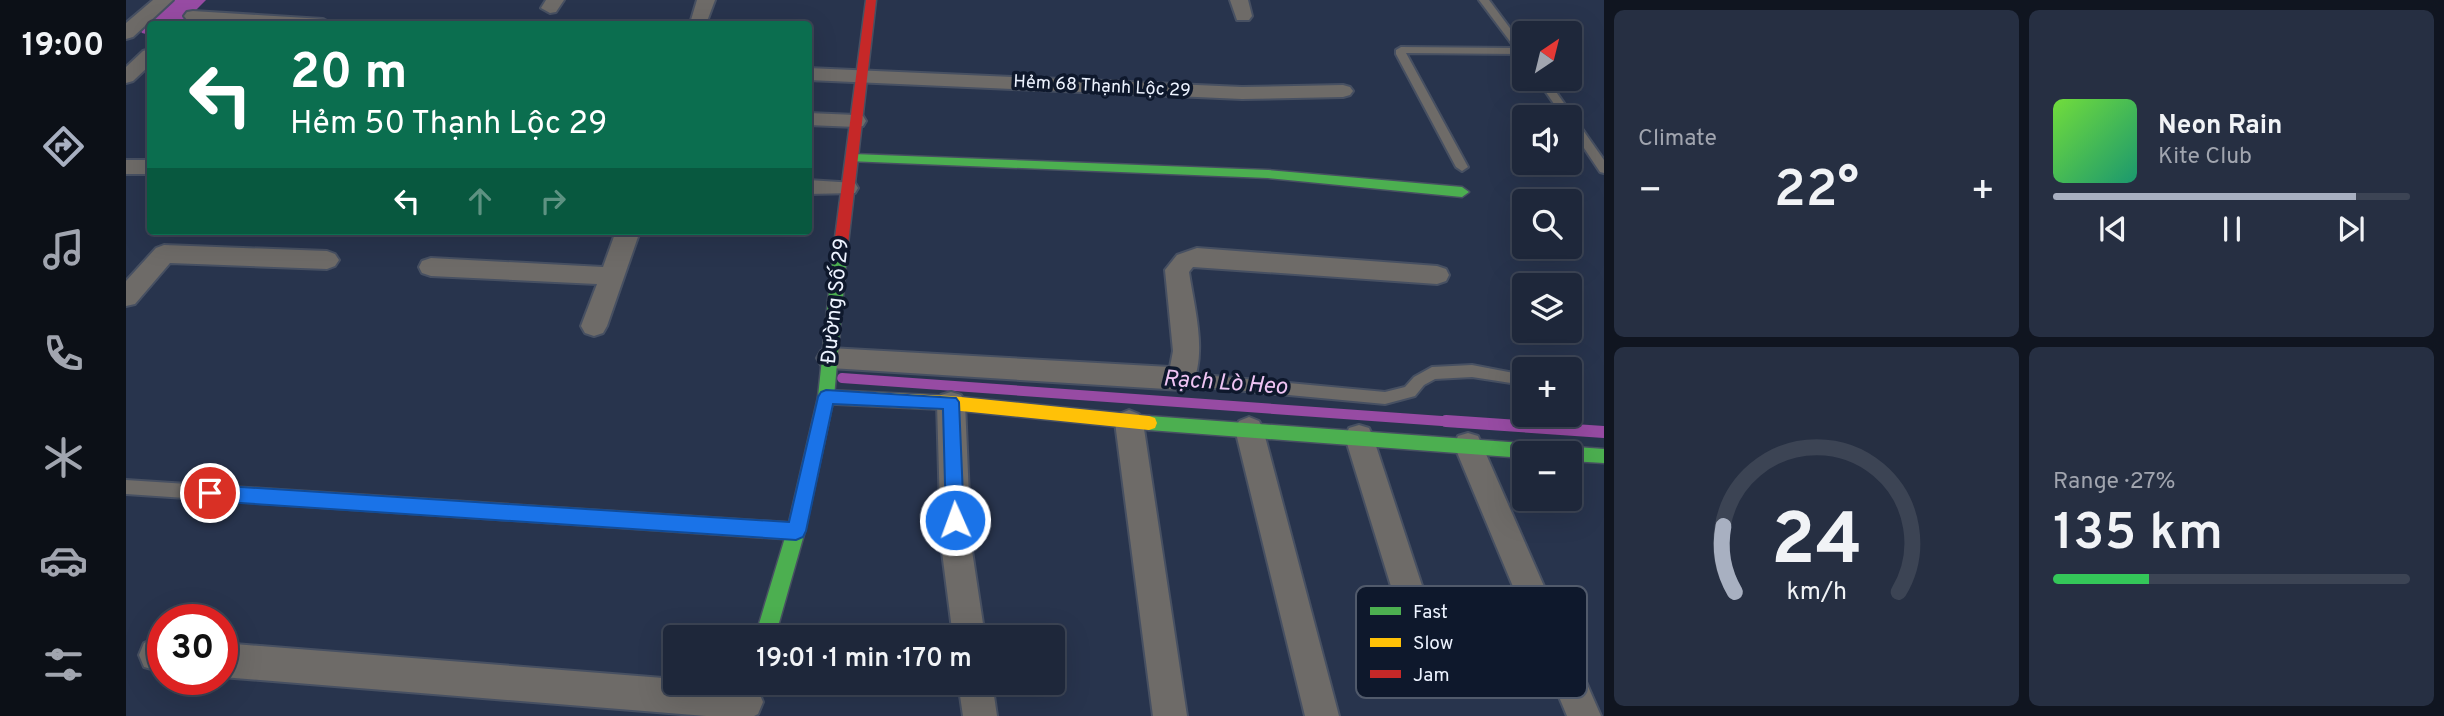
<!DOCTYPE html>
<meta charset="utf-8">
<style>
body{margin:0;font-family:Overpass,sans-serif;background:#262f42;color:#f1f3f6;height:100vh;display:flex;flex-direction:column;font-size:26px;white-space:nowrap}
*{box-sizing:border-box;margin:0}
p{font-size:23px;color:#a1a5af}
.icon{flex:none;width:38px;height:38px;fill:none;stroke:currentColor;stroke-width:2;stroke-linecap:round;stroke-linejoin:round}
.map{position:relative;flex:1;overflow:hidden}
.drawer{display:flex;flex-direction:column;gap:10px;padding:10px;background:#101520;width:840px}
.drawer>*{flex:none}
.guide{position:absolute;left:21px;top:21px;width:665px;height:214px;border-radius:7px;box-shadow:0 7px 28px #0002,0 0 0 2px #3c4454;background:#0b6e4f;color:#fff;overflow:hidden}
.needle{width:46px;rotate:35deg}
.controls{position:absolute;left:1386px;top:21px;display:grid;gap:14px}
.controls a{display:grid;place-items:center;width:70px;height:70px;border-radius:7px;background:#1e273a;box-shadow:0 7px 28px #0002,0 0 0 2px #3c4454;font-size:35px}
.speed{position:absolute;left:21px;top:604px;display:flex;gap:14px;font-size:35px;font-weight:700;text-align:center}
.speed>*{display:grid;place-content:center;width:91px;height:91px;border-radius:50%;background:#1e273a;box-shadow:0 7px 28px #0002,0 0 0 2px #3c4454;line-height:1}
.speed .limit{border:10px solid #d22;background:#fff;color:#111}
.pin{position:absolute;display:grid;place-items:center;width:60px;height:60px;color:#fff;margin:-30px;border:4px solid #fff;border-radius:50%;box-shadow:0 2px 7px #0007}
.me{position:absolute;width:77px;margin:-38px;rotate:358deg;stroke-linejoin:round;filter:drop-shadow(0 0 5px #0008)}
.turn{display:flex;align-items:center;gap:24px;height:147px;padding:0 28px;font-size:32px}
.turn .icon{width:91px;height:91px;stroke-width:2.5}
.turn b{display:block;font-size:49px;line-height:60px}
.lanes{display:flex;align-items:center;height:66px;padding:0 28px;background:#0003;justify-content:center;gap:35px;direction:ltr}
.lanes .off{opacity:.35}
.big{font-size:52px;font-weight:600;line-height:1.1}
.drawer .widget{flex:1;display:flex;flex-direction:column;justify-content:center;gap:10px;min-width:0;padding:0 24px;border-radius:10px;background:#262f42}
.drawer .dial{align-items:center;gap:0}
.dial svg{height:182px;overflow:visible;fill:none;stroke:#3c4454;stroke-width:7;stroke-linecap:round;text-anchor:middle}
.dial text{fill:#f1f3f6;stroke:none}
.song{display:flex;align-items:center;gap:21px}
.cover{width:84px;height:84px;border-radius:10px;background:linear-gradient(135deg,hsl(100 70% 55%),hsl(160 70% 35%))}
.played{height:7px;border-radius:4px;background:linear-gradient(90deg,#a8b0c1 85%,#3c4454 85%)}
.keys{display:flex;justify-content:space-around;direction:ltr}
.heat{display:flex;justify-content:space-between;align-items:center;font-size:38px;direction:ltr}
.charge{height:10px;border-radius:5px;background:linear-gradient(90deg,#34c759 27%,#3c4454 0)}
.drawer .tiles{flex:1;display:grid;gap:10px;grid-template-columns:repeat(2,1fr)}
.trip{position:absolute;left:537px;top:625px;width:402px;height:70px;border-radius:7px;background:#1e273a;box-shadow:0 7px 28px #0002,0 0 0 2px #3c4454;font-weight:600;line-height:70px;text-align:center}
main{display:flex;flex:1;min-height:0}
.dock{display:flex;flex-direction:column;width:126px;justify-content:space-around;align-items:center;background:#0c1017;color:#a1a5af}
.dock .icon{width:49px;height:49px}
.dock .current{color:#a8b0c1}
.dock b{font-size:32px;color:#f1f3f6}
.map>svg:first-child{display:block}
.lines{fill:none;stroke-linecap:round;stroke-linejoin:round}
.stream-far1{stroke:#974ba3;stroke-width:10}
.stream{stroke:#974ba3;stroke-width:12}
.river{fill:#974ba3;fill-rule:evenodd}
.lane-casing{stroke:#475062;stroke-width:4}
.street-casing{stroke:#475062;stroke-width:4}
.fast-casing{stroke:#475062;stroke-width:3}
.slow-casing{stroke:#475062;stroke-width:3}
.jam-casing{stroke:#475062;stroke-width:3}
.lane{fill:#6e6b68;fill-rule:evenodd}
.street{fill:#6e6b68;fill-rule:evenodd}
.fast{fill:#4caf50;fill-rule:evenodd}
.slow{fill:#ffc107;fill-rule:evenodd}
.jam{fill:#c62828;fill-rule:evenodd}
.route{fill:#1a73e8;stroke:#114b97;stroke-width:2}
.labels{text-anchor:middle;dominant-baseline:central;stroke-width:7;stroke-linejoin:round;paint-order:stroke}
.far-street-label{font-size:18px;fill:#edf3ff;stroke:#0e182c}
.street-label{font-size:21px;fill:#edf3ff;stroke:#0e182c}
.water-label{font-size:23px;font-style:italic;fill:#efc4f3;stroke:#0e182c}
.key{fill:#0e182c;stroke:#515a6b;stroke-width:2}
.key-label{font-size:19px;fill:#edf3ff}
</style>
<main>
<nav class="dock">
<b>19:00</b>
<svg class="icon current" aria-label="directions" viewBox="0 0 24 24"><path d="M12 3l9 9-9 9-9-9zM9 14v-3h6M13 9l2 2-2 2"/></svg>
<svg class="icon" aria-label="music" viewBox="0 0 24 24"><path d="M9 18V5l10-2v13"/><circle cx="6" cy="18" r="3"/><circle cx="16" cy="16" r="3"/></svg>
<svg class="icon" aria-label="phone" viewBox="0 0 24 24"><path d="M5 4h4l2 5-3 2q2 4 5 5l2-3 5 2v4C11 20 4 13 5 4z"/></svg>
<svg class="icon" aria-label="climate" viewBox="0 0 24 24"><path d="M12 3v18M4 7l16 10M4 17L20 7"/></svg>
<svg class="icon" aria-label="car" viewBox="0 0 24 24"><path d="M5 17H2v-5l4-1 3-4h7l3 4 3 1v5h-3M9 17h6M6 11h13"/><circle cx="7" cy="17" r="2"/><circle cx="17" cy="17" r="2"/></svg>
<svg class="icon" aria-label="filters" viewBox="0 0 24 24"><path d="M4 7h16M4 17h16"/><circle cx="9" cy="7" r="2"/><circle cx="15" cy="17" r="2"/></svg>
</nav>
<div class="map">
<svg width="1478" height="716" viewBox="0 0 1478 716">
<rect width="100%" height="100%" fill="#28344d"/>
<g class="lines">
<path class="stream-far1" d="M 716,378 L 1344,423"/>
<path class="stream" d="M 1320,421 L 1478,432"/>
<path class="river" d="M 34,0 L 80,0 L 56,24 L 24,24 L 24,35 L 16,33 L 10,24 Z"/>
<defs>
<path id="lane" d="M 1353,0 L 1363,0 L 1398,47 L 1398,56 L 1394,54 L 1280,53 L 1342,167 L 1336,171 L 1330,167 L 1270,54 L 1270,50 L 1275,47 L 1389,48 Z
M 1411,79 L 1421,79 L 1478,160 L 1478,173 L 1474,172 L 1444,127 L 1444,117 L 1437,117 Z
M 1346,365 L 1398,375 L 1398,385 L 1346,377 L 1309,379 L 1298,385 L 1289,396 L 1259,404 L 1056,385 L 1051,383 L 1049,379 L 1051,375 L 1056,373 L 1259,392 L 1279,387 L 1288,377 L 1306,367 Z
M 0,480 L 665,523 L 671,526 L 673,531 L 671,536 L 665,539 L 0,494 Z"/>
<path id="street" d="M 27,0 L 47,0 L 7,37 L 0,39 L 0,23 Z
M 420,0 L 438,0 L 430,12 L 424,13 L 415,8 Z
M 571,0 L 589,0 L 580,24 L 568,24 L 565,20 Z
M 1104,0 L 1122,0 L 1126,16 L 1123,20 L 1111,20 Z
M 67,11 L 197,19 L 206,24 L 117,24 L 61,20 L 58,16 L 61,12 Z
M 24,49 L 24,65 L 7,81 L 0,83 L 0,67 L 17,51 Z
M 682,68 L 1116,87 L 1217,85 L 1224,87 L 1227,91 L 1224,95 L 1217,97 L 1116,99 L 682,80 Z
M 682,113 L 730,115 L 737,116 L 740,121 L 737,126 L 730,127 L 682,125 Z
M 0,160 L 24,160 L 24,174 L 0,174 Z
M 682,180 L 729,183 L 732,188 L 729,193 L 682,194 Z
M 490,231 L 514,231 L 481,326 L 477,333 L 468,336 L 459,333 L 455,326 L 471,284 L 305,276 L 296,273 L 293,267 L 296,261 L 305,258 L 477,267 Z
M 38,245 L 201,251 L 209,254 L 213,260 L 209,266 L 201,269 L 44,263 L 9,304 L 0,306 L 0,281 L 30,248 Z
M 1071,248 L 1311,266 L 1320,269 L 1323,275 L 1320,281 L 1311,284 L 1067,267 L 1063,272 C 1068,307 1082,354 1065,387 L 1056,390 L 704,368 L 695,365 L 691,358 L 695,351 L 704,348 L 1044,367 L 1047,351 L 1039,270 L 1051,255 Z
M 825,392 L 835,395 L 839,403 L 845,544 L 859,637 L 827,637 L 815,544 L 811,403 L 815,395 Z
M 1003,410 L 1013,414 L 1017,422 L 1061,716 L 1027,716 L 989,422 L 993,414 Z
M 1123,417 L 1133,421 L 1137,429 L 1213,716 L 1179,716 L 1109,429 L 1113,421 Z
M 1233,425 L 1243,428 L 1247,437 L 1308,622 L 1304,633 L 1292,638 L 1280,633 L 1276,622 L 1219,437 L 1223,428 Z
M 1342,433 L 1352,436 L 1356,445 L 1475,716 L 1441,716 L 1328,445 L 1332,436 Z
M 30,638 L 37,638 L 37,672 L 18,667 L 13,655 L 18,643 Z
M 96,643 L 550,679 L 550,682 L 620,685 L 632,690 L 637,702 L 632,714 L 628,716 L 580,716 L 96,677 Z
M 832,682 L 866,682 L 871,716 L 837,716 Z"/>
<path id="fast" d="M 727,154 L 1142,170 L 1336,187 L 1343,192 L 1336,197 L 1142,178 L 722,161 L 721,158 Z
M 714,248 L 721,253 L 708,397 L 679,531 L 649,637 L 629,637 L 661,531 L 692,397 L 707,253 Z
M 1023,416 L 1478,449 L 1478,463 L 1444,461 L 1444,453 L 1398,453 L 1398,458 L 1023,430 L 1017,428 L 1015,423 L 1017,418 Z"/>
<path id="slow" d="M 700,390 L 825,396 L 1023,416 L 1029,418 L 1031,423 L 1029,428 L 1023,430 L 825,410 L 700,404 L 694,402 L 692,397 L 694,392 Z"/>
<path id="jam" d="M 740,0 L 750,0 L 721,253 L 714,258 L 707,253 Z"/>
</defs>
<use href="#lane" class="lane-casing"/>
<use href="#street" class="street-casing"/>
<use href="#fast" class="fast-casing"/>
<use href="#slow" class="slow-casing"/>
<use href="#jam" class="jam-casing"/>
<use href="#lane" class="lane"/>
<use href="#street" class="street"/>
<use href="#fast" class="fast"/>
<use href="#slow" class="slow"/>
<use href="#jam" class="jam"/>
</g>
<path class="route" d="M 700,390 L 830,398 L 833,402 L 838,520 L 836,526 L 829,528 L 823,526 L 820,520 L 817,409 L 707,404 L 680,531 L 677,537 L 670,540 L 84,501 L 78,498 L 75,493 L 78,487 L 84,485 L 663,522 L 692,397 L 695,392 Z"/>
<g class="labels">
<g class="far-street-label">
<text transform="translate(976 87) rotate(3)">Hẻm 68 Thạnh Lộc 29</text>
</g>
<g class="street-label">
<text transform="translate(710 301) rotate(-84)">Đường Số 29</text>
</g>
<g class="water-label">
<text transform="translate(1099 384) rotate(4)">Rạch Lò Heo</text>
</g>
</g>
<rect x="1230" y="586" width="231" height="112" rx="10" class="key"/>
<rect x="1244" y="607" width="31" height="8" fill="#4caf50"/>
<rect x="1244" y="638" width="31" height="9" fill="#ffc107"/>
<rect x="1244" y="670" width="31" height="8" fill="#c62828"/>
<g class="key-label">
<text x="1287" y="618">Fast</text>
<text x="1287" y="649">Slow</text>
<text x="1287" y="681">Jam</text>
</g>
</svg>
<div class="controls">
<a><svg class="needle" viewBox="-14 -14 28 28"><path d="M0-13l5 13h-10z" fill="#e53935"/><path d="M0 13l5-13h-10z" fill="#a1a5af"/></svg></a>
<a><svg class="icon" aria-label="sound" viewBox="0 0 24 24"><path d="M4 9h4l5-4v14l-5-4H4zM17 9q2 3 0 6"/></svg></a>
<a><svg class="icon" aria-label="search" viewBox="0 0 24 24"><circle cx="10" cy="10" r="6"/><path d="M15 15l6 6"/></svg></a>
<a><svg class="icon" aria-label="layers" viewBox="0 0 24 24"><path d="M12 4l9 5-9 5-9-5zM3 14l9 5 9-5"/></svg></a>
<a>+</a>
<a>−</a>
</div>
<div class="speed"><div class="limit">30</div></div>
<div class="pin" style="left:84px;top:493px;background:#d93025"><svg class="icon" aria-label="arrive" viewBox="0 0 24 24"><path d="M6 21V4h12l-3 4 3 4H6"/></svg></div>
<svg class="me" style="left:829px;top:520px" viewBox="-20 -20 40 40"><circle r="17" fill="#1a73e8" stroke="#fff" stroke-width="3"/><path d="M0-11L8 9 0 5-8 9z" fill="#fff"/></svg>
<div class="trip">19:01 · 1 min · 170 m</div>
<div class="guide">
<div class="turn"><svg class="icon" aria-label="left" viewBox="0 0 24 24"><path d="M17 20v-9H6M10 6l-5 5 5 5"/></svg><div><b>20 m</b>Hẻm 50 Thạnh Lộc 29</div></div>
<div class="lanes"><svg class="icon" aria-label="left" viewBox="0 0 24 24"><path d="M17 20v-9H6M10 6l-5 5 5 5"/></svg><svg class="icon off" aria-label="ahead" viewBox="0 0 24 24"><path d="M12 20V5M6 11l6-6 6 6"/></svg><svg class="icon off" aria-label="right" viewBox="0 0 24 24"><path d="M7 20v-9h11M14 6l5 5-5 5"/></svg></div>
</div>
</div>
<section class="drawer">
<div class="tiles">
<div class="widget"><p>Climate</p>
<div class="heat"><a>−</a><b class="big">22°</b><a>+</a></div>
</div>
<div class="widget">
<div class="song"><i class="cover"></i><div><b>Neon Rain</b><p>Kite Club</p></div></div>
<div class="played"></div>
<div class="keys"><svg class="icon" aria-label="previous" viewBox="0 0 24 24"><path d="M18 5L8 12l10 7zM5 5v14"/></svg><svg class="icon" aria-label="pause" viewBox="0 0 24 24"><path d="M8 5v14M16 5v14"/></svg><svg class="icon" aria-label="next" viewBox="0 0 24 24"><path d="M6 5l10 7-10 7zM19 5v14"/></svg></div>
</div>
<div class="widget dial"><svg viewBox="0 0 100 80">
<path d="M14 69A42 42 0 1 1 86 69"/>
<path d="M14 69A42 42 0 0 1 9 40" stroke="#a8b0c1"/>
<text x="50" y="56" font-size="32" font-weight="700">24</text>
<text x="50" y="72" font-size="11">km/h</text>
</svg></div>
<div class="widget"><p>Range · 27%</p><b class="big">135 km</b><div class="charge"></div></div>
</div>
</section>
</main>
